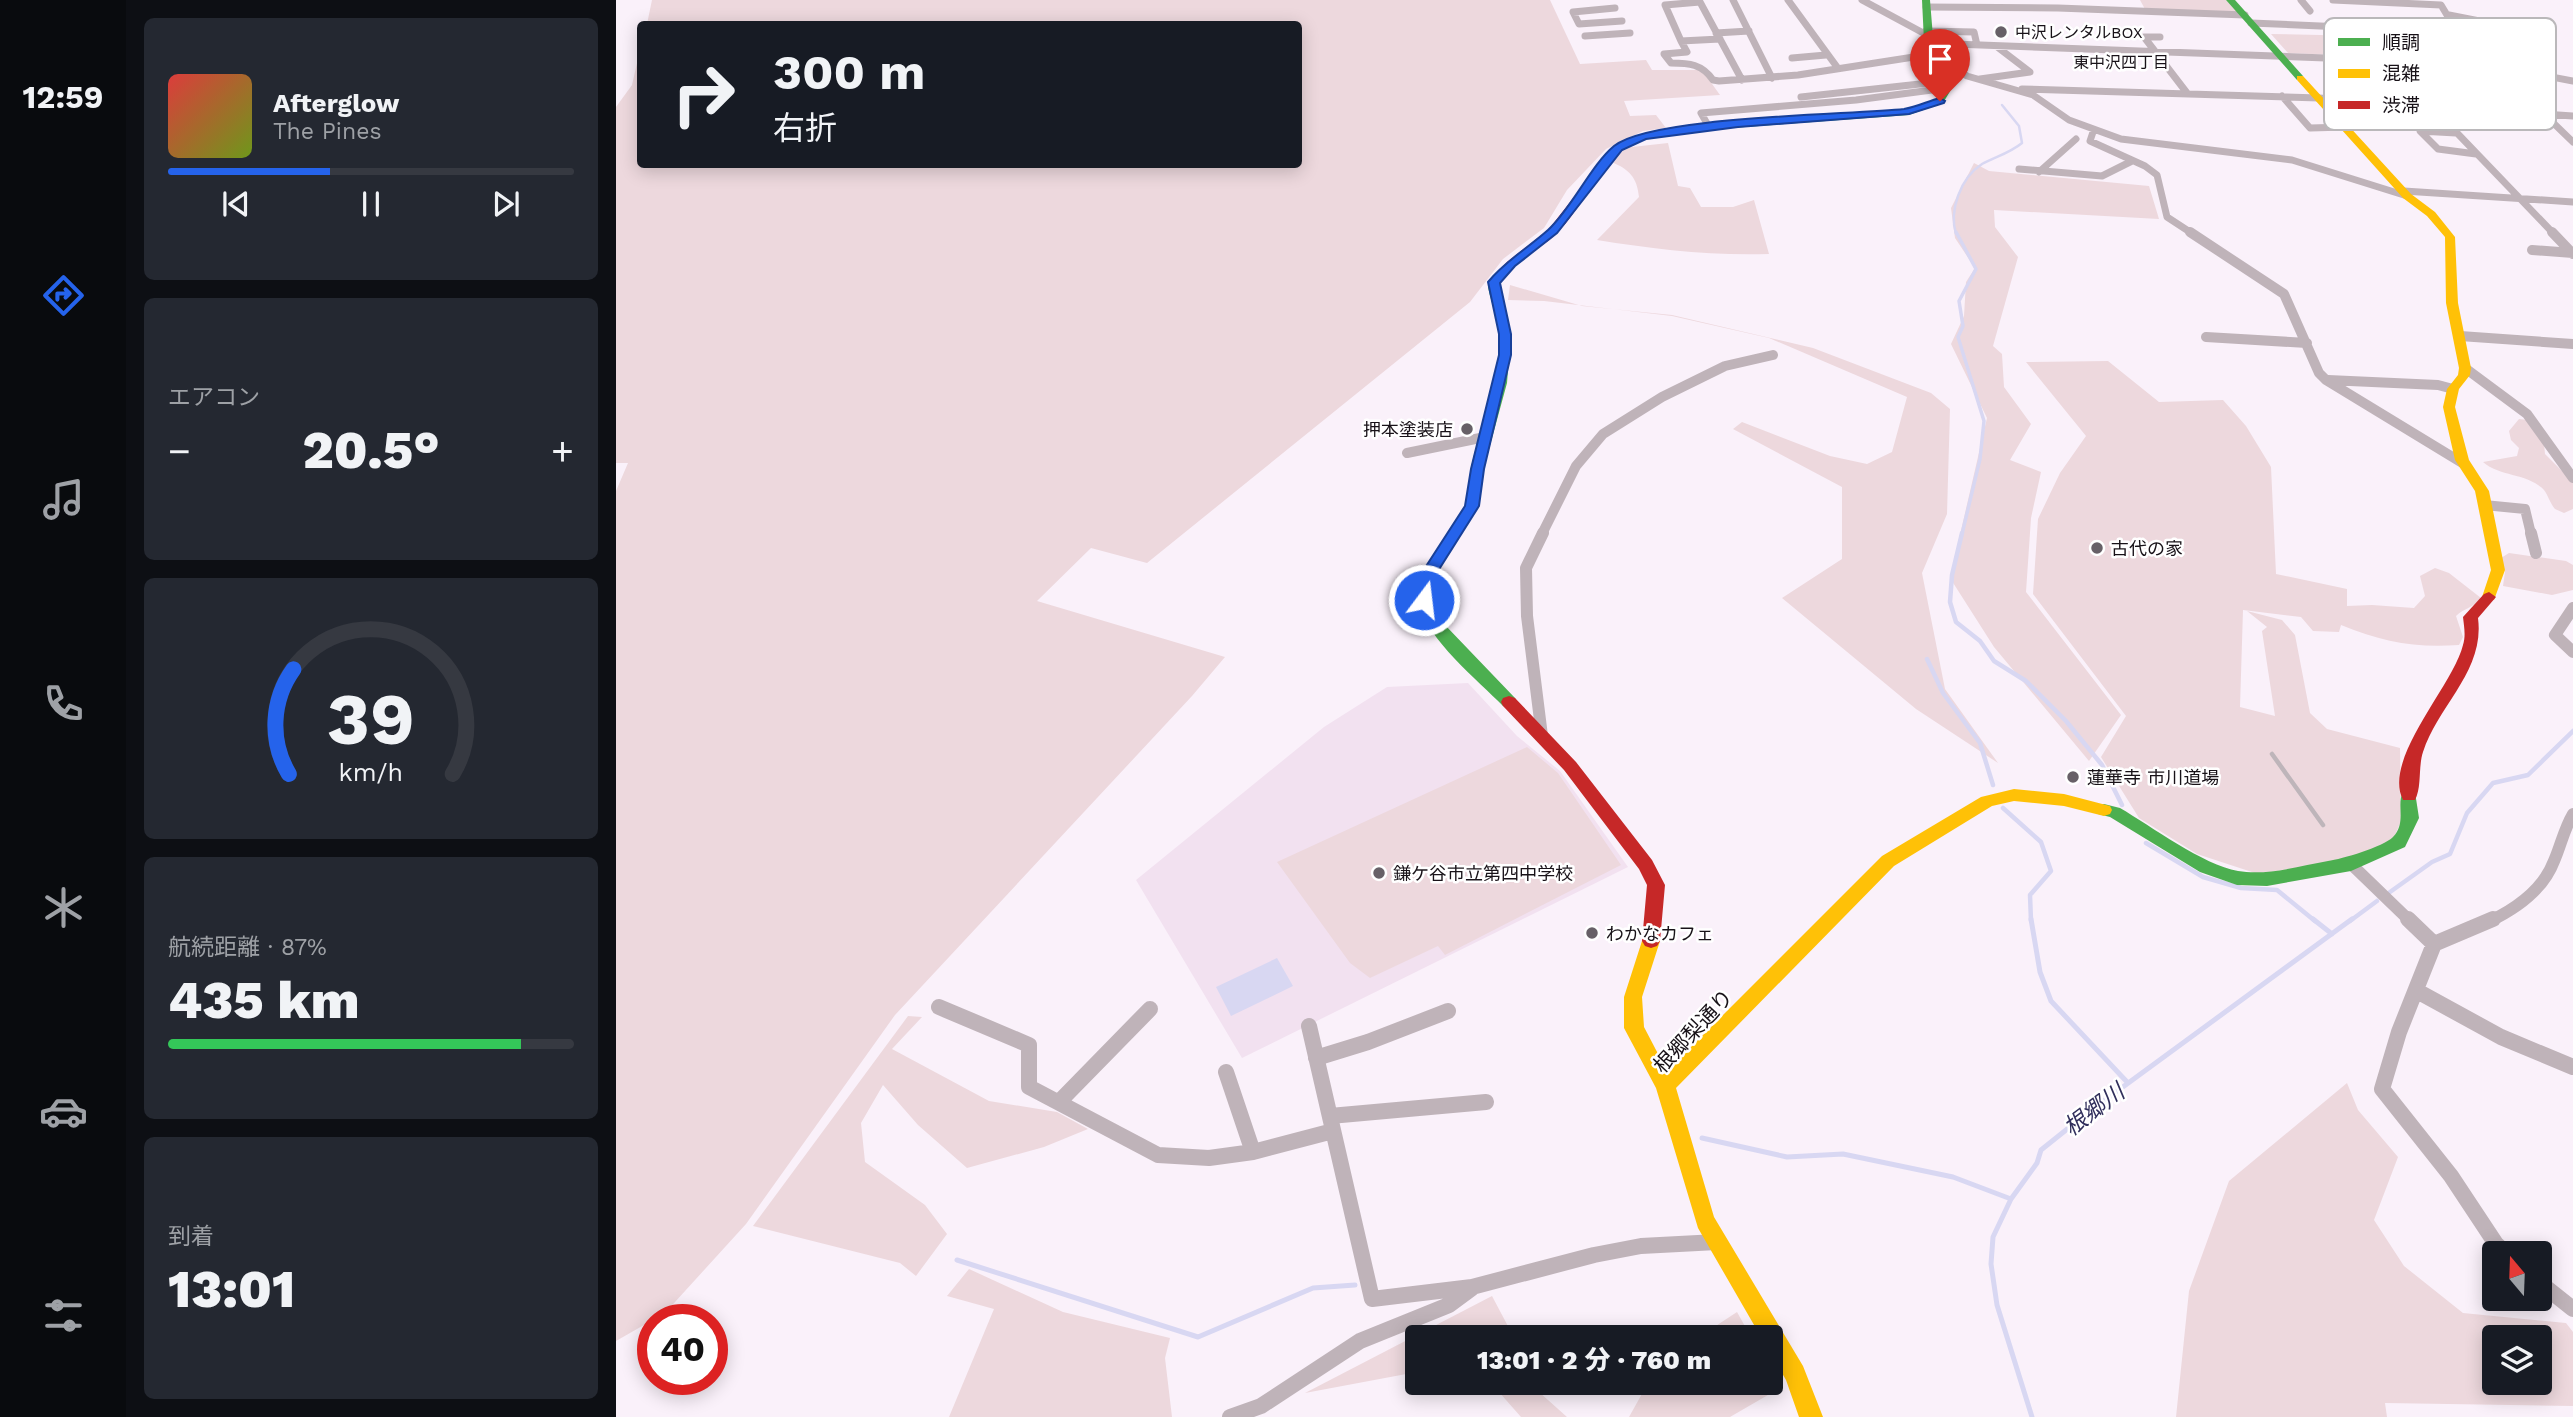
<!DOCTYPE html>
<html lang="ja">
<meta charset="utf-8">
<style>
body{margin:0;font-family:"Work Sans","Noto Sans JP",sans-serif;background:#242831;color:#f1f3f6;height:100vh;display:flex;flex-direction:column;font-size:26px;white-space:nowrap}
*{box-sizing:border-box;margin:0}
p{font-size:23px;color:#9ea1a6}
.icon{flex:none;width:38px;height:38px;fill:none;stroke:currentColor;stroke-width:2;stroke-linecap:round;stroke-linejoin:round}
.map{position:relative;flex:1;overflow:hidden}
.side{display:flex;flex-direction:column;gap:18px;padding:18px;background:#0d0f14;width:490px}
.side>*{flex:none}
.guide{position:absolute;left:21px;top:21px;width:665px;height:147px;border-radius:7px;box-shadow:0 4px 18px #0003;background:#171b24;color:#f1f3f6;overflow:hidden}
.needle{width:46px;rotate:341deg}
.tools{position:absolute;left:1866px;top:1241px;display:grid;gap:14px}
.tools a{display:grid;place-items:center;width:70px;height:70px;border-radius:7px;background:#171b24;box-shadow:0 4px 18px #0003;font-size:35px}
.speed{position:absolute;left:21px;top:1304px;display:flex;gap:14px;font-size:35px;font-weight:700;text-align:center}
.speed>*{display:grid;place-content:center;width:91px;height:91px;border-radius:50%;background:#171b24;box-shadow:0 4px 18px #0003;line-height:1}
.speed .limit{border:10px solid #d22;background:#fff;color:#111}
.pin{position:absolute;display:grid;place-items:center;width:60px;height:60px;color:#fff;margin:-72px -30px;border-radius:50% 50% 50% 0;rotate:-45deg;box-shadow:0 0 7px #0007}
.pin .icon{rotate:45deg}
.me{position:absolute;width:77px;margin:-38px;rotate:15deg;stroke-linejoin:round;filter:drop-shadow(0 0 5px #0008)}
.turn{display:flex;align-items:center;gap:24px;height:147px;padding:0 21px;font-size:32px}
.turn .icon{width:91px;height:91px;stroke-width:2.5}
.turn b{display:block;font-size:49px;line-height:60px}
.big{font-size:52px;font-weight:800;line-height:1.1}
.side .card{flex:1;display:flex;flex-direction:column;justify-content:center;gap:10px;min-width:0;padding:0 24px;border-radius:10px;background:#242831}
.side .dial{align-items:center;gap:0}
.dial svg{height:182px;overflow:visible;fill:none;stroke:#363941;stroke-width:7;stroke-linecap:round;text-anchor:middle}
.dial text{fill:#f1f3f6;stroke:none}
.song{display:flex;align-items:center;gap:21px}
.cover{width:84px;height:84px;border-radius:10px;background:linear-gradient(135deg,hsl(0 70% 55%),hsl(80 70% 35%))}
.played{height:7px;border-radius:4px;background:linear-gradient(90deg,#2563eb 40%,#363941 40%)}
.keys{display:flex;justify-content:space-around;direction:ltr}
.heat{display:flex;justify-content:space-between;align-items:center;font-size:38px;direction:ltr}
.charge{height:10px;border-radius:5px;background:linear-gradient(90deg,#34c759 87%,#363941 0)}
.trip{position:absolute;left:789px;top:1325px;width:378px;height:70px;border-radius:7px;background:#171b24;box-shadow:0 4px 18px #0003;font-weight:800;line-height:70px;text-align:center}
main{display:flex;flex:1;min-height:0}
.tab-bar{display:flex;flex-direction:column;width:126px;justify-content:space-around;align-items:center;background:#090b0e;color:#9ea1a6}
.tab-bar .icon{width:49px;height:49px}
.tab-bar .on{color:#2563eb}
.tab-bar b{font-size:32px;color:#f1f3f6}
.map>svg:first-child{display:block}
.built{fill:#f2e1f0}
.green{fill:#edd8dd;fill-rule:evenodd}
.water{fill:#d8d7f2}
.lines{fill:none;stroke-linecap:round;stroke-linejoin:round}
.stream-far3{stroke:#d8d7f2;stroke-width:2.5}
.stream-far2{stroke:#d8d7f2;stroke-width:3.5}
.stream-far1{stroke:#d8d7f2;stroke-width:4.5}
.stream{stroke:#d8d7f2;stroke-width:5}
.street-far3{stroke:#bfb3b9;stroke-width:7}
.street-far2{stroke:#bfb3b9;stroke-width:10}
.street-far1{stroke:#bfb3b9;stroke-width:12}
.street{stroke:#bfb3b9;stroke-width:16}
.fast{fill:#4caf50;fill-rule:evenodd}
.slow{fill:#ffc107;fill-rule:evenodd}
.jam{fill:#c62828;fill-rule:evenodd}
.rail{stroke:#beb5ba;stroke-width:4.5}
.route{fill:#2563eb;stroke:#184099;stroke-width:2}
.poi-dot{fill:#676067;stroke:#fff;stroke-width:2.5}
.labels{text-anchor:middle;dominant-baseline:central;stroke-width:5;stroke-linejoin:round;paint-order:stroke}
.far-poi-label{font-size:16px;fill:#181218;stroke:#fff;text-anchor:start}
.far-neighbourhood-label{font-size:16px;fill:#181218;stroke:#fff}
.poi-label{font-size:18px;fill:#181218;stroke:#fff;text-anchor:start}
.near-street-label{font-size:21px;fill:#181218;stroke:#fff}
.near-water-label{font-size:23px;font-style:italic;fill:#312f5c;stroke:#fff}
.key{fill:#fff;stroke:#bab8ba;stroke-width:2}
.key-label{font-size:19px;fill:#181218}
</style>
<main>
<nav class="tab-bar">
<b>12:59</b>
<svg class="icon on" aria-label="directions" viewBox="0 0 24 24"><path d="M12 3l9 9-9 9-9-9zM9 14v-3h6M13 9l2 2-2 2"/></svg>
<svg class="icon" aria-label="music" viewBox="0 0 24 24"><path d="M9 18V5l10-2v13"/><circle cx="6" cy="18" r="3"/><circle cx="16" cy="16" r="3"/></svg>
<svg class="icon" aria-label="phone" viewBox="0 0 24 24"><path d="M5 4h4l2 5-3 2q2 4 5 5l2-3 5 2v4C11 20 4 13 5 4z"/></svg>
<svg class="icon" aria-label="climate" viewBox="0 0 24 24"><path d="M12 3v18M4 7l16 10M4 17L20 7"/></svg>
<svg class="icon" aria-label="car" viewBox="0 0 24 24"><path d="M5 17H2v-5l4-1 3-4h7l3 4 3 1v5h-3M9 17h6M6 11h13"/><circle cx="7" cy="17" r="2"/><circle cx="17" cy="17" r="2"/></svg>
<svg class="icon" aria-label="filters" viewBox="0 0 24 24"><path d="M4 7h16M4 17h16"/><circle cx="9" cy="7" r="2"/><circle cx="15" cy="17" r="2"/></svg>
</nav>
<section class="side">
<div class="card">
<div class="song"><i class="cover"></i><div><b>Afterglow</b><p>The Pines</p></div></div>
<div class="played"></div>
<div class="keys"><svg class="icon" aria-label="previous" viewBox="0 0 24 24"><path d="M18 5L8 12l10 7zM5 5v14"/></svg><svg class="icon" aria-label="pause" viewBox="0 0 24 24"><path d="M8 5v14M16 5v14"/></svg><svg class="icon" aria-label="next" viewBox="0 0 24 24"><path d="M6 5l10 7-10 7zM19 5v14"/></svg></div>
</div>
<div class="card"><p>エアコン</p>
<div class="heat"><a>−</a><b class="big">20.5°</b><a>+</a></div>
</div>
<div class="card dial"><svg viewBox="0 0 100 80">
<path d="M14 69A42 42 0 1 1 86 69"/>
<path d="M14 69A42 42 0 0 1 16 23" stroke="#2563eb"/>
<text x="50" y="56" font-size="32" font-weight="700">39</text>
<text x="50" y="72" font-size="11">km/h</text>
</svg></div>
<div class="card"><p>航続距離 · 87%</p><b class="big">435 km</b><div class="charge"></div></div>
<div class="card"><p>到着</p><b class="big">13:01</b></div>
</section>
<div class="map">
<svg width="1957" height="1417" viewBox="0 0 1957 1417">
<rect width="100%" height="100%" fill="#faf1fa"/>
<path class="built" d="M 852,683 L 901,736 L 944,771 L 1012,867 L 626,1058 L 520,880 L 708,727 L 771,687 Z"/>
<path class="green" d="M 36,0 L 934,0 L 964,64 L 1030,60 L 1036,70 L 1086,70 L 1104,95 L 1008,101 L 1014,116 L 1040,115 L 1050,128 L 1027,131 L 990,149 L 951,190 L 928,228 L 887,259 L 854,302 L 531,563 L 475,548 L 421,601 L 609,657 L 576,696 L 279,1015 L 130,1224 L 49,1313 L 0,1341 L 0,491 L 12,463 L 0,463 L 0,107 L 16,85 L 24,50 L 24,164 L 682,164 L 682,24 L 31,24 Z
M 1524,0 L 1610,0 L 1623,14 L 1530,11 Z
M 1655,34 L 1749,36 L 1770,57 L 1672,53 Z
M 1052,143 L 1062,186 L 1074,188 L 1085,207 L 1117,207 L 1138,200 L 1153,254 C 1095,256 1037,249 981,240 L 1023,197 C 1021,177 1013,169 995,162 L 1007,148 Z
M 1358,163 L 1373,171 L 1533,186 L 1543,219 L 1378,210 L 1379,227 L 1402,257 L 1377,346 L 1386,354 L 1388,387 L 1415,424 L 1394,460 L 1425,472 L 1415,518 L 1410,592 L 1505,715 L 1473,761 L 1378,647 L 1334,578 L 1371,418 L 1335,344 L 1348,316 L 1350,282 L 1359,268 L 1339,238 L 1335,208 Z
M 894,285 L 966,306 L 1056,315 L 1197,348 L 1315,393 L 1334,409 L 1331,514 L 1306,573 L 1329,689 L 1382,763 L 1300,709 L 1166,598 L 1226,559 L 1226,487 L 1117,429 L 1126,422 L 1214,456 L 1251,464 L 1276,452 L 1291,397 L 1153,338 L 1056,316 L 928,301 L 892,300 Z
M 1492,361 L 1543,402 L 1607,400 L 1630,426 L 1655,467 L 1660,574 L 1731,589 L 1731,606 L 1756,605 L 1798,608 L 1809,596 L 1804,576 L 1819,568 L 1833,573 L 1865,598 C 1859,607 1848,608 1840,616 L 1847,637 L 1843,645 C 1798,648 1767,642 1725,625 L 1723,632 L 1697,631 L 1685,617 L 1627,610 L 1624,707 L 1659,716 L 1646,631 L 1651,627 L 1631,611 L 1666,620 L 1679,635 L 1694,713 L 1711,729 L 1784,748 L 1785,821 L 1777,840 L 1740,859 L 1642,874 L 1581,854 L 1523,818 L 1485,757 L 1510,716 L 1417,594 L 1422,519 L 1444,473 L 1470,436 L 1410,362 Z
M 1903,419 L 1912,420 L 1928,444 L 1929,454 L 1957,482 L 1957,509 L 1948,513 L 1939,509 C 1934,503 1932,495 1928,490 C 1912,473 1884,477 1867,462 L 1901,456 L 1903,448 L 1895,440 L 1893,431 Z
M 1893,553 L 1950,561 L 1957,565 L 1957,590 L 1936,595 L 1887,586 L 1889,572 L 1885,558 Z
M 911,747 L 942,773 L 1005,865 L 829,955 L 822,946 L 754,978 L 734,963 L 661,862 Z
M 292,1016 L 306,1017 L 276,1049 L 373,1101 L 441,1112 L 472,1129 L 428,1147 L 351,1168 L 302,1125 L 267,1085 L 245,1123 L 249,1162 L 309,1205 L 331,1234 L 300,1276 L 284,1263 L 137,1226 Z
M 1731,1083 L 1742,1110 L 1782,1157 L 1758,1220 L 1788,1266 L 1847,1313 L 1950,1323 L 1957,1332 L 1957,1406 L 1769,1403 L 1771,1417 L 1560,1417 L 1573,1291 L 1613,1181 ZM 1878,1337 L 1923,1337 L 1923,1382 L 1878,1382 Z
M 353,1269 L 447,1312 L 554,1338 L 549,1358 L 556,1417 L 333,1417 L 378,1309 L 331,1296 Z
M 876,1296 L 894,1330 L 894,1337 L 802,1337 L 801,1372 L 689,1393 Z
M 1121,1312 L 1135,1337 L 1083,1337 Z
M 1155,1373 L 1164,1388 L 1114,1417 L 1013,1417 L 1032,1383 L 1155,1382 Z
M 875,1383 L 913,1383 L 951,1417 L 905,1417 Z"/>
<path class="water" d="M 661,958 L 677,986 L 615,1016 L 600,987 Z"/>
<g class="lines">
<path class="stream-far3" d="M 1340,234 C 1333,211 1344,178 1366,164 C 1379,157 1394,153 1406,143 L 1403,126 L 1386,105"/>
<path class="stream-far2" d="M 1340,232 L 1360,269 L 1343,301 L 1347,326 L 1342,337 L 1368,421 L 1364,459 L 1346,534"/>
<path class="stream-far1" d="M 1346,533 L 1336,575 L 1334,602 L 1340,622 L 1364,641 L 1378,661 L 1410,681 L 1450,721 L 1486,765 L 1506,805
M 1311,659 L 1327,693 L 1364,743 L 1377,785
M 1387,808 L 1425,842 L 1435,871 L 1414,895 L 1415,921
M 1530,843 L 1587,877 L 1625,888 L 1661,890 L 1699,921
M 1774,892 L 1816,862 L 1834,854 L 1851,813 L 1877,783 L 1912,775 L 1957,731
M 1734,921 L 1761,901"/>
<path class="stream" d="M 1415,919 L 1424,972 L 1435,1001 L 1512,1083
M 1697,919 L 1716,934
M 1086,1138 L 1171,1157 L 1227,1154 L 1337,1177 L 1395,1199
M 341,1260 L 582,1337 L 697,1288 L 739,1285
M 1416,1417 L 1381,1305 L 1375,1264 L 1377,1237 L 1395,1199 L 1421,1163 L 1425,1150 L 1470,1114 L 1736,919"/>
<path class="street-far3" d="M 1083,0 L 1084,2 L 1049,5 L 1065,41 L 1104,39
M 1117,0 L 1156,78
M 1172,0 L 1221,67
M 1246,0 L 1311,35
M 1685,0 L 1694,11
M 1717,0 L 1825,5 L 1846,40 L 1868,64
M 1084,2 L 1126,80
M 1310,7 L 1442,8 L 1629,15
M 999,8 L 957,12 L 963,24 L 1006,21
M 1833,15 L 1909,30 L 1904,38
M 1635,23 L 1773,29 L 1797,60
M 1839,26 L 1926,42
M 1310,31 L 1358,32 L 1361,45
M 1100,33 L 1133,31
M 969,36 L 1014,33
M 1544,37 L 1528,37 L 1571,93
M 1065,41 L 1071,52 L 1048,54 L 1055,63 C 1073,63 1086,64 1097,80 L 1103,81 L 1182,75 L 1317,54 L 1351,76 L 1417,95 L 1453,120 L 1505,139 L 1676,160 L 1791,196
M 1311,43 L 1868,64 L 1957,81
M 1176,58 L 1210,55
M 1770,59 L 1938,234
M 1364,79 L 1414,72 L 1380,46
M 1406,89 L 1703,98 L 1957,116
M 1666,96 L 1694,128 L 1730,127
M 1185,97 L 1313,83
M 1927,113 L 1957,142
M 1093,127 L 1085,113 L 1240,100 L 1331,88
M 1478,129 L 1474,141 L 1529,166 L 1541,175 L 1551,217 L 1577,234
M 1840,133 L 1804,131 L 1822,149 L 1860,154
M 1403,169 L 1486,176 L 1516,161
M 1423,172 L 1460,139
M 1788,191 L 1957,202"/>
<path class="street-far2" d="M 1574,232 L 1668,294 L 1703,373 L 1710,380 L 1848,464
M 1936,232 L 1957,254
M 1916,250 L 1957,253
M 1844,336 L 1957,344
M 1590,337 L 1691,343
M 1849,368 L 1911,414 L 1957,478
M 1712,380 L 1822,385 L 1837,389
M 791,453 L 869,437
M 1868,505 L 1909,509 L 1915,534
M 926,534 L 960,466 L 987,434 L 1046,397 L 1109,366 L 1157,355"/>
<path class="street-far1" d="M 1915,533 L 1920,553
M 1957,608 L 1939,635 L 1957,652
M 926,736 L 911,616 L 910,568 L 927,533
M 1735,864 L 1794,921
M 1874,921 C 1901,908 1927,890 1938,861 C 1945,845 1948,829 1957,814"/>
<path class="street" d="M 1792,919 L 1818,944
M 1877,919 L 1818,944 L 1783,1032 L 1766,1089 L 1835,1176 L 1880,1244 L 1890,1253
M 1801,991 L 1885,1037 L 1957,1067
M 323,1007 L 413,1045 L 413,1087 L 542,1155 L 593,1158 L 637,1152 L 717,1131
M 693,1026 L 756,1299 L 856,1287 L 978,1255 L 1025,1246 L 1101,1242
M 700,1058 L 752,1042 L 832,1011
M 610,1072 L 637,1152
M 443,1102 L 534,1009
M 714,1116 L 870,1102
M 1923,1282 L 1957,1309
M 614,1417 L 645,1406 L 744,1341 L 833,1305 L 856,1288"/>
<path class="fast" d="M 1306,0 L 1314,0 L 1319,62 L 1336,88 L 1327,103 L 1293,115 L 1102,129 L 1097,126 L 1102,123 L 1292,109 L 1320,99 L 1326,88 L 1309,62 Z
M 1610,0 L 1619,0 L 1687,76 L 1687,80 L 1681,80 Z
M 878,284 L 884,287 L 895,333 L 891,383 L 869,464 L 863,506 L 825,565 L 817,591 L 818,605 L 829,625 L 899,698 L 901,702 L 893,708 L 887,706 C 863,681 810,639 804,604 C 796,565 837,538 849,505 C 854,492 852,477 856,463 C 866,420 887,379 883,334 C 882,318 875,303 872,287 Z
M 1793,790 L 1799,792 L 1803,818 L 1789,847 L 1735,871 L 1651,886 L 1621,885 L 1584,872 L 1494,817 L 1482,814 L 1480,810 L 1482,806 L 1488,804 L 1504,808 C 1535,826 1587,865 1622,871 C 1651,876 1683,866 1712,861 C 1726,859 1767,847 1777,837 C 1791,822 1780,805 1787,792 Z"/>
<path class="slow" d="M 1681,76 L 1687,76 L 1795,194 L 1819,212 L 1839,237 L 1842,303 L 1855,368 L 1854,375 L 1843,389 L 1839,407 L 1853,460 L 1873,491 L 1889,570 L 1878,600 L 1868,600 L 1866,597 L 1875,570 L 1859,491 L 1839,460 L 1827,407 L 1831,389 L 1842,375 L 1843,368 L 1830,303 L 1829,237 L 1811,216 L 1787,198 L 1681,80 Z
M 1398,789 L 1448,794 L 1494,806 L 1496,810 L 1494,814 L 1488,816 L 1448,806 L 1398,801 L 1376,806 L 1278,866 L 1060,1088 L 1098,1217 L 1187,1366 L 1207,1417 L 1183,1417 L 1170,1380 L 1155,1354 L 1155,1337 L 1145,1337 L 1082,1228 L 1040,1088 L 1008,1028 L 1008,997 L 1026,941 L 1029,936 L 1035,934 L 1041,936 L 1044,941 L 1026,997 L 1028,1027 L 1051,1071 L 1266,856 L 1365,797 Z"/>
<path class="jam" d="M 1102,123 L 1105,124 L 1105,128 C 1078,134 1047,131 1020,142 C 986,157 967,209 939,235 C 921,252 890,265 882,289 L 874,289 L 874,280 L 891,262 L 933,229 L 998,146 L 1019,136 Z
M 1873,592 L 1880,597 L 1862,618 C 1869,671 1822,705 1807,752 C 1802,767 1806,787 1799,800 L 1787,800 C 1766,759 1837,686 1847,645 C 1850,636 1848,626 1847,617 L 1868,594 Z
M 893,696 L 899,698 L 960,762 L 1036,860 L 1049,885 L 1044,941 L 1041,946 L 1035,948 L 1029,946 L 1026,941 L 1031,885 L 1023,869 L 948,770 L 887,706 L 885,702 L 887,698 Z"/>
<path class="rail" d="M 1656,754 L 1707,825"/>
</g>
<path class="route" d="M 1324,98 L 1329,101 L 1328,103 L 1293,114 L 1122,127 L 1030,139 L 1006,150 L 941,233 L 899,266 L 884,283 L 895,334 L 895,355 L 868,469 L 863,506 L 822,571 L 815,587 L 813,604 L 802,604 L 800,587 L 807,571 L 849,506 L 855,469 L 883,355 L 883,334 L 872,282 C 889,261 912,248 932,230 C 956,208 975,165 998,146 C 1035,116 1232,115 1288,109 C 1301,107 1312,101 1324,98 Z"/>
<g class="poi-dot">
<circle cx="1385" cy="32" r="7"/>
<circle cx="851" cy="429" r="7"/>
<circle cx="1481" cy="548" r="7"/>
<circle cx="1457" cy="777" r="7"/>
<circle cx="763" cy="873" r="7"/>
<circle cx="976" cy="933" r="7"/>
</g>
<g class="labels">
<g class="far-poi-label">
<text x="1399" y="32">中沢レンタルBOX</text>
</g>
<g class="far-neighbourhood-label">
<text x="1505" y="62">東中沢四丁目</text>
</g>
<g class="poi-label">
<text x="837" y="429" text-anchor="end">押本塗装店</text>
<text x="1495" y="548">古代の家</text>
<text x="1471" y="777">蓮華寺 市川道場</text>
<text x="777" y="873">鎌ケ谷市立第四中学校</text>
<text x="990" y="933">わかなカフェ</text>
</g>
<g class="near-street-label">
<text transform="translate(1077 1031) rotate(-47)">根郷梨通り</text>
</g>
<g class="near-water-label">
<text transform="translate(1478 1110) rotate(-37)">根郷川</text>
</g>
</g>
<rect x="1708" y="18" width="232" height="112" rx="10" class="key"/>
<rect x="1722" y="38" width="32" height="8" fill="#4caf50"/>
<rect x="1722" y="69" width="32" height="9" fill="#ffc107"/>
<rect x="1722" y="101" width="32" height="8" fill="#c62828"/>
<g class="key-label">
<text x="1766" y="49">順調</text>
<text x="1766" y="80">混雑</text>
<text x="1766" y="112">渋滞</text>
</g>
</svg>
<div class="tools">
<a><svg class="needle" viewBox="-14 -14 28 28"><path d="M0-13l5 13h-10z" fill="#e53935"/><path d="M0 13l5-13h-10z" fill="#9ea1a6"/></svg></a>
<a><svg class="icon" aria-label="layers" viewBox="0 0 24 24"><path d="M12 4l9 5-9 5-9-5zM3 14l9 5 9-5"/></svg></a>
</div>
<div class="speed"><div class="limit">40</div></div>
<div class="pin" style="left:1324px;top:101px;background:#d93025"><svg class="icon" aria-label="arrive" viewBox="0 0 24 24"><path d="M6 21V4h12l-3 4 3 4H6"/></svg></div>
<svg class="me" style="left:808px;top:600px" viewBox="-20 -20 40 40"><circle r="17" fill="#2563eb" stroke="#fff" stroke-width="3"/><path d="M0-11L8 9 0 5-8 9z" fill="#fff"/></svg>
<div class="trip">13:01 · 2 分 · 760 m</div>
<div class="guide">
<div class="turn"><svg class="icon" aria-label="right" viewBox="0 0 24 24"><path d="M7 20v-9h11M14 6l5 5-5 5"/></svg><div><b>300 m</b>右折</div></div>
</div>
</div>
</main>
